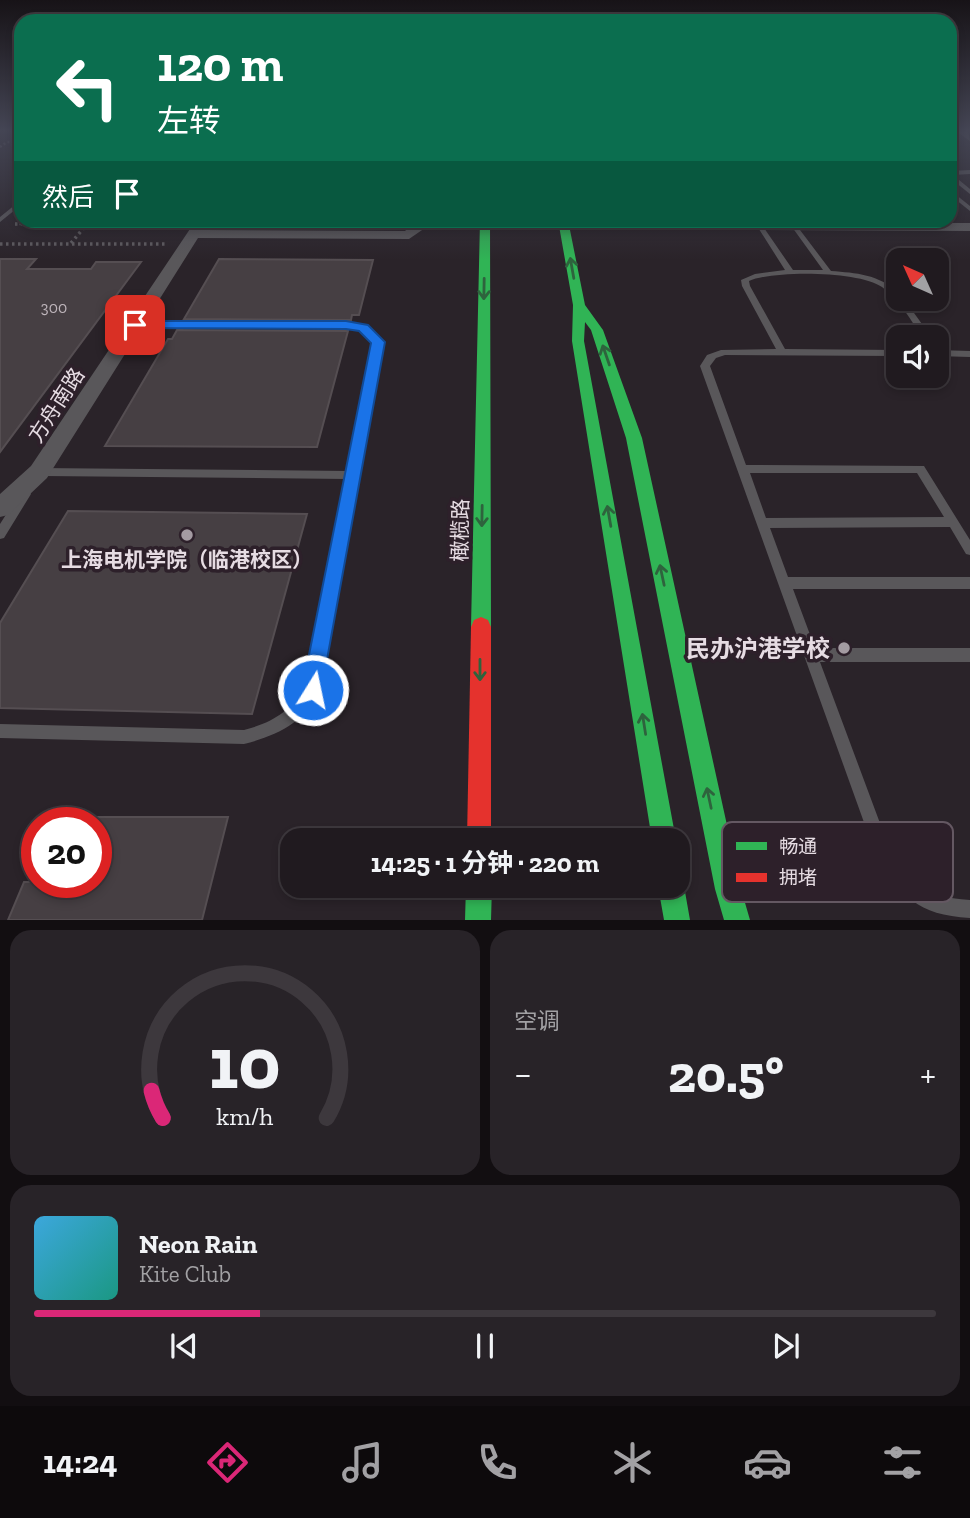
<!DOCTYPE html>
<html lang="zh">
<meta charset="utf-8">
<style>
body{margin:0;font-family:"Zilla Slab","Noto Sans SC",serif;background:#282328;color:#f1f3f6;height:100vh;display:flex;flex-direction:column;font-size:26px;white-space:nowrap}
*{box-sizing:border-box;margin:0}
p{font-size:23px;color:#a2a1a4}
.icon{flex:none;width:38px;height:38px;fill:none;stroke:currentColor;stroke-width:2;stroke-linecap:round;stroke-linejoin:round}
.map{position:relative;height:920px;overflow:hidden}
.sheet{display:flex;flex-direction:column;gap:10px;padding:10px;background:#120e11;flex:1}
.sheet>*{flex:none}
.guide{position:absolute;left:14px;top:14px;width:943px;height:214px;border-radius:21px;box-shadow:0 4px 10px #0003,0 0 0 2px #3d383d;background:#0b6e4f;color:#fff;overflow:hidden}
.needle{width:46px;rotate:315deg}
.fabs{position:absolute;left:886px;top:248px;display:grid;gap:14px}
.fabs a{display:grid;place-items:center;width:63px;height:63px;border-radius:14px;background:#201a1f;box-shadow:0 4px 10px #0003,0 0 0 2px #3d383d;font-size:35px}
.speed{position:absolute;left:21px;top:807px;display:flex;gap:14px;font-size:35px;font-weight:700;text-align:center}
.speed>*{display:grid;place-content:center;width:91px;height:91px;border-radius:50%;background:#201a1f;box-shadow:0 4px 10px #0003,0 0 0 2px #3d383d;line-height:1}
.speed .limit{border:10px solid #d22;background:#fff;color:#111}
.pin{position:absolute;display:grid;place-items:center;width:60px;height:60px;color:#fff;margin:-30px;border-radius:14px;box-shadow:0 4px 10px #0006}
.me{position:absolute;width:77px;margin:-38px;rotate:10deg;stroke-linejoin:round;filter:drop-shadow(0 0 5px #0008)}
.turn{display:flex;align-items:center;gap:24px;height:147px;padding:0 28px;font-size:32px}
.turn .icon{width:91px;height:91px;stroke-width:2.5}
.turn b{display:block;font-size:49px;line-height:60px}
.then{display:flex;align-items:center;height:66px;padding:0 28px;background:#0003;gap:14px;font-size:26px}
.big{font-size:52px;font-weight:700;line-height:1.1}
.sheet .widget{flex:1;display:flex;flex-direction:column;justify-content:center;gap:10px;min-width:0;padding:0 24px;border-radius:21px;background:#282328}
.sheet .dial{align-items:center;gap:0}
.dial svg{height:182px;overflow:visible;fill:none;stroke:#3d383d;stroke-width:7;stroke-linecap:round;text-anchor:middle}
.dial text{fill:#f1f3f6;stroke:none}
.song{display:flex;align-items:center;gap:21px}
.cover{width:84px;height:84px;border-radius:10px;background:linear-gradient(135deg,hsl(200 70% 55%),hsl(170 70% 35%))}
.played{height:7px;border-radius:4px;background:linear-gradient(90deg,#db2777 25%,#3d383d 25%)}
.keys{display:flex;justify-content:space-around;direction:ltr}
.heat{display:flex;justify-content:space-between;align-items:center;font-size:38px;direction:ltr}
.sheet .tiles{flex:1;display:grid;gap:10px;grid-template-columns:1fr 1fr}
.widget:last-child{grid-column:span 2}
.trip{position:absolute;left:280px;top:828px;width:410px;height:70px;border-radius:21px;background:#201a1f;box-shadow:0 4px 10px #0003,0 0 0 2px #3d383d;font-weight:700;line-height:70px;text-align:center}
.tabs{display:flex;height:112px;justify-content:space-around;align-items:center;background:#0d0a0c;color:#a2a1a4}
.tabs .icon{width:49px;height:49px}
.tabs .active{color:#db2777}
.tabs b{font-size:32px;color:#f1f3f6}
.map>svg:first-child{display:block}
.building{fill:#463f43;stroke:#554e52;stroke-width:2}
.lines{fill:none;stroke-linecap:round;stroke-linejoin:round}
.path-far1{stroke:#5d5a5e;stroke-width:2.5;stroke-dasharray:2 2.5;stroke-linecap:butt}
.path{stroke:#5d5a5e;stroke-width:3.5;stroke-dasharray:2.5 3.5;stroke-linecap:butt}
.lane{fill:#59575a;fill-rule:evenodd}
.street{fill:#59575a;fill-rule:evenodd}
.fast{fill:#30b455;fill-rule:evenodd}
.jam{fill:#e5322d;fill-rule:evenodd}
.oneway{stroke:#2e633d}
.route{fill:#1a73e8;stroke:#114b97;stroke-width:2}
.poi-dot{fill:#a49ba2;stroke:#2d202a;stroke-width:2.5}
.labels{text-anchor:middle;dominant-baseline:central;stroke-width:7;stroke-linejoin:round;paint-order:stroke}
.far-number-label{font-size:16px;fill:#beb5bb}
.street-label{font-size:21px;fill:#e6dce3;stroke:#2d202a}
.poi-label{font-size:21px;font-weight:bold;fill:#e6dce3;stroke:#2d202a}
.near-poi-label{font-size:24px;font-weight:bold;fill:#e6dce3;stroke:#2d202a;text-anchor:end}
.key{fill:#2d202a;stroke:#645862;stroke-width:2}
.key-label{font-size:19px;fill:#e6dce3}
</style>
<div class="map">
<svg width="970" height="920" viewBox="0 0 970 920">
<rect width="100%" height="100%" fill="#2a2329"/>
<path class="building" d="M 0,259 L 36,259 L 27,269 L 91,269 L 96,262 L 141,262 L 0,452 Z
M 219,259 L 373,260 L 359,315 L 352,315 L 351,320 L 184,319 Z
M 177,330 L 348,331 L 317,447 L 105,446 L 168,339 L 172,339 Z
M 68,511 L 307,514 L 252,714 L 0,708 L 0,623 Z
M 96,817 L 228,817 L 202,920 L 8,920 L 24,882 L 96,882 Z"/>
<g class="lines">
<path class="path-far1" d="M 0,147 L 7,142 L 21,142
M 15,224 L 120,225
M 87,225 L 91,220"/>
<path class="path" d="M 15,224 L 181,225
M 71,243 L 88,223
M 0,244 L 167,244"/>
<path class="lane" d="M 970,170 L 970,174 L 953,175 L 970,189 L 970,194 L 950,178 L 950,171 Z
M 950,190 L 970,206 L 970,211 L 950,195 Z
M 21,200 L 21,205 L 0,222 L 0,217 Z
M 760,224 L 762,225 L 793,270 L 823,270 L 792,227 L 795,225 L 797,226 L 831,271 C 856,273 879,274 898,293 L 898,299 L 904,299 L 932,338 L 923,338 C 911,321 900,300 882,287 C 860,271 774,270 749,281 L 750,286 L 785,349 L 898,350 L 898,356 L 725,355 L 716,358 L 710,366 L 746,465 L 924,466 L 970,540 L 970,555 L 966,554 L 950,527 L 770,528 L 788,577 L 970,577 L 970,589 L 793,589 L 815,648 L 970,648 L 970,662 L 820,662 L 887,842 C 912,881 921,897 970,900 L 970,918 C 917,915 901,896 875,853 L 700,366 L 707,355 L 721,350 L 776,349 L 742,286 L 741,280 L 755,274 L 785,270 L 757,226 ZM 750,473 L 917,473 L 944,517 L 766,518 Z
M 135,322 L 346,322 L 366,326 L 382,342 L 320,690 C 306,722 276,736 244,744 L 0,738 L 0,724 L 244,730 C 274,722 288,712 307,687 L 347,479 L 43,476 L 38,479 L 34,478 L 33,475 L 35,469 L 39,468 L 349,471 L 374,343 L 360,330 L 346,328 L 132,327 L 131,325 Z
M 936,350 L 970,351 L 970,357 L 936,356 Z
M 25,489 L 29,491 L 31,494 L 4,538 L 0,539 L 0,524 L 21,491 Z"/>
<path class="street" d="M 956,131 L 968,131 L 970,141 Z
M 950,146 L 956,147 L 956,151 L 950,152 Z
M 196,220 L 209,220 L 203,230 L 405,231 L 413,224 L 410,220 L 487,220 L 492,224 L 485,228 L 425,228 L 409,239 L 198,238 L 47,478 L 8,515 L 0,517 L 0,494 L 31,466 Z
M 564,222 L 970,223 L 970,231 L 559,229 L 559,223 Z"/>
<path class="fast" d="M 480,220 L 490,220 L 491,627 L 488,634 L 481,637 L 474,634 L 471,627 Z
M 558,220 L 568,220 L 585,305 L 603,330 L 642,438 L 741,889 L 750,920 L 724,920 L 715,889 L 626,438 L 591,330 L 585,322 L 584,341 L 676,840 L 652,840 L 572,341 L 573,305 Z
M 677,876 L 684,886 L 690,920 L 664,920 L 658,886 L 677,886 Z
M 466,886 L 492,886 L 491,920 L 465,920 Z"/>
<path class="jam" d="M 481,617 L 488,620 L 491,627 L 491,840 L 467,840 L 471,627 L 474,620 Z"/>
</g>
<defs><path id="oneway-shaft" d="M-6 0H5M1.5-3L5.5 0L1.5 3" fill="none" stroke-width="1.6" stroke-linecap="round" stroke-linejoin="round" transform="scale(1.75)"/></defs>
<g class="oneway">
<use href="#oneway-shaft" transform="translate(572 268) rotate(-100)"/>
<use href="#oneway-shaft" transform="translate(484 289) rotate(91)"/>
<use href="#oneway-shaft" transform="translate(606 355) rotate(-109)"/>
<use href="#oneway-shaft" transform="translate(482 516) rotate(91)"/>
<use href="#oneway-shaft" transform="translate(609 516) rotate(-100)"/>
<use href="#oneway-shaft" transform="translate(662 575) rotate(-102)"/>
<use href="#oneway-shaft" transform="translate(480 670) rotate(90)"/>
<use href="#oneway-shaft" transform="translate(644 724) rotate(-99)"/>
<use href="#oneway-shaft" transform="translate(709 798) rotate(-102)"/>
</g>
<linearGradient id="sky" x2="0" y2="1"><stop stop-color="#171317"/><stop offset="0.5" stop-color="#444554"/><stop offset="1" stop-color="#444554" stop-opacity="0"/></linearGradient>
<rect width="970" height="260" fill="url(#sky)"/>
<path class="route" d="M 135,321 L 346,321 L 368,325 L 385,342 L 320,698 L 313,701 L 305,698 L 302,690 L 371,343 L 359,331 L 346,329 L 130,328 L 129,325 Z"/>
<g class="poi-dot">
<circle cx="187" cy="535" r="7"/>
<circle cx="844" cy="648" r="7"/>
</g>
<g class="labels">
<g class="far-number-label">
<text x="54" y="307">300</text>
</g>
<g class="street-label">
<text transform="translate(56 405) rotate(-57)">方舟南路</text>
<text transform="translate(460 530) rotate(-89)">橄榄路</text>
</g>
<g class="poi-label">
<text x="187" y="559">上海电机学院（临港校区）</text>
</g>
<g class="near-poi-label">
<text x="830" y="648">民办沪港学校</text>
</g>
</g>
<rect x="722" y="822" width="231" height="80" rx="10" class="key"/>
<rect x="736" y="842" width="31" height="8" fill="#30b455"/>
<rect x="736" y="873" width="31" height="9" fill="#e5322d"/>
<g class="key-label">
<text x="779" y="853">畅通</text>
<text x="779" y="884">拥堵</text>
</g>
</svg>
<div class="fabs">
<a><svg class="needle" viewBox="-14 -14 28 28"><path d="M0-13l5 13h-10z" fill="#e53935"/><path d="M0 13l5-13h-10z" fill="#a2a1a4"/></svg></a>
<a><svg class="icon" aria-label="sound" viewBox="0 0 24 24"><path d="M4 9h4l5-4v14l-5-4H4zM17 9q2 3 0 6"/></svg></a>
</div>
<div class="speed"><div class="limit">20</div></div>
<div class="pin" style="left:135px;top:325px;background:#d93025"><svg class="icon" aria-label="arrive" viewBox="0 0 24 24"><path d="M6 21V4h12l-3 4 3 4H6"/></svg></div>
<svg class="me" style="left:313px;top:690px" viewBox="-20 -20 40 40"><circle r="17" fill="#1a73e8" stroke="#fff" stroke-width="3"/><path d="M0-11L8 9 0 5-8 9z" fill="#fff"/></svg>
<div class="trip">14:25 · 1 分钟 · 220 m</div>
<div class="guide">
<div class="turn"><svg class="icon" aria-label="left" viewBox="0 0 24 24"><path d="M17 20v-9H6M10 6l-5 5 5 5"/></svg><div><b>120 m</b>左转</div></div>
<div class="then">然后<svg class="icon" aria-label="arrive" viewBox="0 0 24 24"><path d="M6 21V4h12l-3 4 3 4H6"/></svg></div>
</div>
</div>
<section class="sheet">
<div class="tiles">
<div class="widget dial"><svg viewBox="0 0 100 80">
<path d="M14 69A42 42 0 1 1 86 69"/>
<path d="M14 69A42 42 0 0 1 9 57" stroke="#db2777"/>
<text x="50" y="56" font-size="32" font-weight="700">10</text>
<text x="50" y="72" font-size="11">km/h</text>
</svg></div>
<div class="widget"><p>空调</p>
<div class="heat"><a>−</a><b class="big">20.5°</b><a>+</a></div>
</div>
<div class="widget">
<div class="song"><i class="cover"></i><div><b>Neon Rain</b><p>Kite Club</p></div></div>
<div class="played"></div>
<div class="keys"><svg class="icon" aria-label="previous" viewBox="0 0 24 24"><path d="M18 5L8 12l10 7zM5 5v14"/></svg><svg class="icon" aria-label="pause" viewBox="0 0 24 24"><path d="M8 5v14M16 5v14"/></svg><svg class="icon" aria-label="next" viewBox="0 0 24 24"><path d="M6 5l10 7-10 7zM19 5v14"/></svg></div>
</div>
</div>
</section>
<nav class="tabs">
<b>14:24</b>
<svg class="icon active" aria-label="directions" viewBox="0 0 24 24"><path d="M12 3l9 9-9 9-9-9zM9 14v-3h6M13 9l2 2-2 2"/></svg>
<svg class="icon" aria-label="music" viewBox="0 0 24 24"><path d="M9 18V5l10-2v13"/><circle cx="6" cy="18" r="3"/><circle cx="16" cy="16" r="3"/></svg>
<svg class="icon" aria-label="phone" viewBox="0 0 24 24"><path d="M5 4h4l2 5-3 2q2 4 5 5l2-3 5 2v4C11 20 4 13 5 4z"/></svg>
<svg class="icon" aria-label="climate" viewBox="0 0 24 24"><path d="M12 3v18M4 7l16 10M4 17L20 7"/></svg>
<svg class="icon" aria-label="car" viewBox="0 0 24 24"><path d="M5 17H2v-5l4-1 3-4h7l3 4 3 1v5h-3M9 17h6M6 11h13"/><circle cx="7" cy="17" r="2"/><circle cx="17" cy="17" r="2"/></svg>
<svg class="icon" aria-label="filters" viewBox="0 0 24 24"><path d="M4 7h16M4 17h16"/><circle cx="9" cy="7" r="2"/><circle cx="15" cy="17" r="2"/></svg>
</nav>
